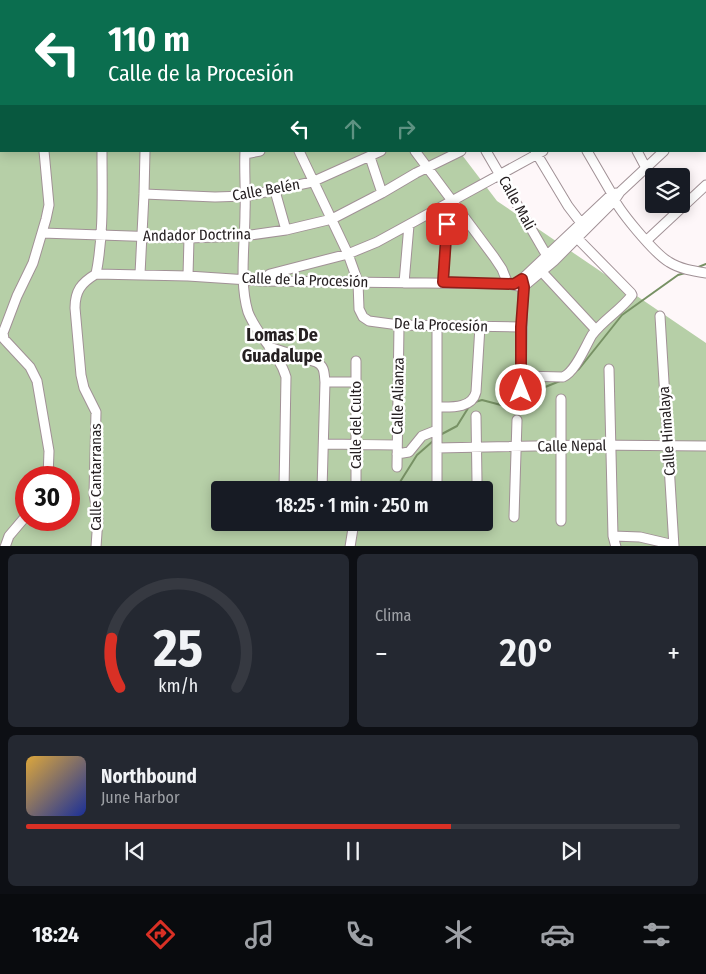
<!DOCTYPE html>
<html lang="es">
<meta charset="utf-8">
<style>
body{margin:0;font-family:"Fira Sans Condensed",sans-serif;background:#242831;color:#f1f3f6;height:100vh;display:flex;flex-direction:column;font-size:19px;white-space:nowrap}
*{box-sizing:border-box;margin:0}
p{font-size:16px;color:#9ea1a6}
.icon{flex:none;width:28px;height:28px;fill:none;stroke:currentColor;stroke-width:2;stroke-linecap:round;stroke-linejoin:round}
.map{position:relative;height:546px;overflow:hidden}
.panel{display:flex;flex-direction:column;gap:8px;padding:8px;background:#0d0f14;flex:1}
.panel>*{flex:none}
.hud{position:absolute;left:0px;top:0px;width:706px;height:152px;box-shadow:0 2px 12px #0003;background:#0b6e4f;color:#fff;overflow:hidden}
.fabs{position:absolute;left:645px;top:168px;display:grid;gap:10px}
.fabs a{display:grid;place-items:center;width:45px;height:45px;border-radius:5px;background:#171b24;box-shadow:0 2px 12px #0003;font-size:25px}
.speed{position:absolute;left:15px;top:466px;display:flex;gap:10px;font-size:25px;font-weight:700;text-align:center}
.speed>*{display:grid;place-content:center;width:65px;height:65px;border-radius:50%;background:#171b24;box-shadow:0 2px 12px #0003;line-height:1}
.speed .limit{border:8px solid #d22;background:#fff;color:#111}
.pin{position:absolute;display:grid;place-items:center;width:42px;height:42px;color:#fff;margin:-21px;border-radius:10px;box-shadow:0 2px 8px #0006}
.me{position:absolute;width:55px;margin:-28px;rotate:0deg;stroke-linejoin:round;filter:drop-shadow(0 0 4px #0008)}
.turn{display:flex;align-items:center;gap:18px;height:105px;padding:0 25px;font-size:22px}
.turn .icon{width:65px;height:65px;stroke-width:2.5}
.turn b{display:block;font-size:35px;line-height:42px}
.lanes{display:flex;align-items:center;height:48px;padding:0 25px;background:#0003;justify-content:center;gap:25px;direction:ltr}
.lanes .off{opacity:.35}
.big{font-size:38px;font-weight:600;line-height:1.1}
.panel .widget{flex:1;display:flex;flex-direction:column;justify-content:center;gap:8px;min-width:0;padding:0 18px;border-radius:8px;background:#242831}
.panel .dial{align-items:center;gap:0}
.dial svg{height:130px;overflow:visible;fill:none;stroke:#363941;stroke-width:7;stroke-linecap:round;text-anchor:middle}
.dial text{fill:#f1f3f6;stroke:none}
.song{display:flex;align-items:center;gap:15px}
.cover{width:60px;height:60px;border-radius:8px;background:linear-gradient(135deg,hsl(40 70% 55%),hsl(230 70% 35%))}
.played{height:5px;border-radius:2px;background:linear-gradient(90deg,#d93025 65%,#363941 65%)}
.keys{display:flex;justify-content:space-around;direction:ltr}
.heat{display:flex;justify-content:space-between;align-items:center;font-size:28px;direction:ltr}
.panel .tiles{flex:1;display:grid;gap:8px;grid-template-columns:1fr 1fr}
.widget:last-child{grid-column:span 2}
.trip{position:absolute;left:211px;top:481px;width:282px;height:50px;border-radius:5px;background:#171b24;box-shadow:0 2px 12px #0003;font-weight:600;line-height:50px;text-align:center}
.tabs{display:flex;height:80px;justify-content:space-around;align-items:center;background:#090b0e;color:#9ea1a6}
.tabs .icon{width:35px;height:35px}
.tabs .active{color:#d93025}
.tabs b{font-size:22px;color:#f1f3f6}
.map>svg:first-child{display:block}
.green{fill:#b6cfa7;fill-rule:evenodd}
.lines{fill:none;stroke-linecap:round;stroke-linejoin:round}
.stream{stroke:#779164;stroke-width:2}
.minor-casing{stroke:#a19196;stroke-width:11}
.minor{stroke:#fff;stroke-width:9}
.route-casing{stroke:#8d1f18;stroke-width:12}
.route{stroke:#d93025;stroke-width:9}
.labels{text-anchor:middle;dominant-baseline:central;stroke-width:5;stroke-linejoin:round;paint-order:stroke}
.street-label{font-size:15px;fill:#262022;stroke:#fff}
.quarter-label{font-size:18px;font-weight:bold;fill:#262022;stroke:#fff}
</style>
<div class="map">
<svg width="706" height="547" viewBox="0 0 706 547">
<rect width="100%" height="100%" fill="#fef7f9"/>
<path class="green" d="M 0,0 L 346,0 L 347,1 L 1,1 L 1,151 L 459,151 L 497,201 L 706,343 L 706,546 L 0,546 ZM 26,478 L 69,478 L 69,520 L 26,520 ZM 220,490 L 485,490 L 485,522 L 220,522 Z"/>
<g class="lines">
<path class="stream" d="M 696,268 L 706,264
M 575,372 L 579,369 L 622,315 L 678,275 L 685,273
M 475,402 L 482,400 L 501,405 L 560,381
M 440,435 L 457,426 L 470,405
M 395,490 L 417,455 L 433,441"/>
<defs>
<path id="minor" d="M 235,0 L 237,1
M 298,0 L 300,1
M 344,0 L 345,1
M 394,0 L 395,1
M 495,0 L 496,1
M 548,0 L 549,1
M 705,0 L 706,2
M 113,1 L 114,0
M 147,1 L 148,0
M 248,1 L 248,0
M 446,1 L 448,0
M 0,60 L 1,61
M 705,113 L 706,112
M 44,151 L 49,205 L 46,219 L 33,263 L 17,296 L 3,333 L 4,339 L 30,367 L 37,381 L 49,451 L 48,478
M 245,151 C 244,172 246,192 245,212 C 245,243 239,283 248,312 C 257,336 279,353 286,377 L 284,490
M 299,151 L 348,254 L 358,282 L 359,309 L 363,317 L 369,321 L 399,325 L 521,327
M 415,151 L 494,257 L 502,269 L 508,284
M 486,151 L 547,256
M 535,151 L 568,206 L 581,223
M 587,151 L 612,194 C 616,208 655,254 669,262 C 680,269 693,271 706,273
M 637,151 L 646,168
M 245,154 L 260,151
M 370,157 L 382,193
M 275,191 L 286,230
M 144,194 L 215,197 L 246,196 L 312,182 L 381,151
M 42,233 L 189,238 L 244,236 L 286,230 L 332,219 L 382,193 L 416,173 L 461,151
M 647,240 L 706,185
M 542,272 L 596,330
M 96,274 L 188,276 L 262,281 L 508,284 L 523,287 L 554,261 L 614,201 L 620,192 L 664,151
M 140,274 L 144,194 L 145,151
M 188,276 L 189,238
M 262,281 L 270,274 L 348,254 L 377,242 L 543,151
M 443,282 L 448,204
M 404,283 L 409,225
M 514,285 L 522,279 L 612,194 L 616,193
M 660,316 L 674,547
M 269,347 L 316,362 C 325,366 324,373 325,382 L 322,490
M 609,369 L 613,536 L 616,547
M 521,376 L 563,377 C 575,372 585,347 592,335 C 603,320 621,310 632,295 L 631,293 L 577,238
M 325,382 L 356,382
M 521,390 L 523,282
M 561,399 L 561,521
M 437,407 C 450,407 472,409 476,392 L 480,326
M 476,416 L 477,481
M 324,444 L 397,445
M 437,448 L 589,445 L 706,446
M 397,454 L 409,452 L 422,436 L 437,430
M 397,467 L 399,325
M 356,490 L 356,361
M 437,490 L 437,325
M 514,517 L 517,420
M 613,536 L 640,537 L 674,545
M 5,547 L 9,536 L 26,516
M 96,547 L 98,518 L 94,494 L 96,412 L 84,388 L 81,375 L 75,308 C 75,291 81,283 96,274 C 104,234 102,192 102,151
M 350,547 L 354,522"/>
</defs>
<use href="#minor" class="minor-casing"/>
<use href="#minor" class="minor"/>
</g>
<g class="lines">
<defs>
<path id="route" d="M 447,224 L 443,282 L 514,284 L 522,279 L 524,287 L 521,327 L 521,390"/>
</defs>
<use href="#route" class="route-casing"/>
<use href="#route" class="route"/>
</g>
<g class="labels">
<g class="street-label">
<text transform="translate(266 190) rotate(-10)">Calle Belén</text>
<text transform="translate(517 203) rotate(61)">Calle Mali</text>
<text transform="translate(197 235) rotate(-1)">Andador Doctrina</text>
<text transform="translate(305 280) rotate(2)">Calle de la Procesión</text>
<text transform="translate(441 325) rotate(2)">De la Procesión</text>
<text transform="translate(398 396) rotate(-89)">Calle Alianza</text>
<text transform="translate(356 425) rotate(-90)">Calle del Culto</text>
<text transform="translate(667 431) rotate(-94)">Calle Himalaya</text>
<text transform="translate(572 446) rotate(-1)">Calle Nepal</text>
<text transform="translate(96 477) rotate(-90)">Calle Cantarranas</text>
</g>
<g class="quarter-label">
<text x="282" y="335">Lomas De<tspan x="282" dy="21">Guadalupe</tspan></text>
</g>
</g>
</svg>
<div class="fabs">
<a><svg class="icon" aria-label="layers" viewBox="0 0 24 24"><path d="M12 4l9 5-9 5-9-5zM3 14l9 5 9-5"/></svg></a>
</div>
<div class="speed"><div class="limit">30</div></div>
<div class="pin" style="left:447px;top:224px;background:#d93025"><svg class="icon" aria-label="arrive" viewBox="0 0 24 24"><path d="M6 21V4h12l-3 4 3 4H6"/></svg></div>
<svg class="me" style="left:521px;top:390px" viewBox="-20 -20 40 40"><circle r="17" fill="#d93025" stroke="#fff" stroke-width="3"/><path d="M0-11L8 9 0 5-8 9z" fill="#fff"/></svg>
<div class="trip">18:25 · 1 min · 250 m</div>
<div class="hud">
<div class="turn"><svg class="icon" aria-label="left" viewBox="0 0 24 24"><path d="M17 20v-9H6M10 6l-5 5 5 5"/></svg><div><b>110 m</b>Calle de la Procesión</div></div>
<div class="lanes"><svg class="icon" aria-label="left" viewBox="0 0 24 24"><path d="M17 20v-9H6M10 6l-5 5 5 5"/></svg><svg class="icon off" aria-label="ahead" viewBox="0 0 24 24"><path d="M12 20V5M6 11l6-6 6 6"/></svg><svg class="icon off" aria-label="right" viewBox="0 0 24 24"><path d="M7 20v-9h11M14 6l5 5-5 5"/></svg></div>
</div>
</div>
<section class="panel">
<div class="tiles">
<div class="widget dial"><svg viewBox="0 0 100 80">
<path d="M14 69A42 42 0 1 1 86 69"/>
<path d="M14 69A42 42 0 0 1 9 39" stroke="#d93025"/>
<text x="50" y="56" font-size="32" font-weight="700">25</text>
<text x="50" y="72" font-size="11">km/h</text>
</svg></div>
<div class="widget"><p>Clima</p>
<div class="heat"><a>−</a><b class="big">20°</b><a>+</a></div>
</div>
<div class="widget">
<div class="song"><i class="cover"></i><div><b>Northbound</b><p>June Harbor</p></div></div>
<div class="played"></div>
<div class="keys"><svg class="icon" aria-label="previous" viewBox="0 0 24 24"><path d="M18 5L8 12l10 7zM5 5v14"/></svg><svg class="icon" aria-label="pause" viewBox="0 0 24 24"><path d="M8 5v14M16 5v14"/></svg><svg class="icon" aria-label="next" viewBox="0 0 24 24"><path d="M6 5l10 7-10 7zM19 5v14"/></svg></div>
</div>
</div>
</section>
<nav class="tabs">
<b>18:24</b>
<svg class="icon active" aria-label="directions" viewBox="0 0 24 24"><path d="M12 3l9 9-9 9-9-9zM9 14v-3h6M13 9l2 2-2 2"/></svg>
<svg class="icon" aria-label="music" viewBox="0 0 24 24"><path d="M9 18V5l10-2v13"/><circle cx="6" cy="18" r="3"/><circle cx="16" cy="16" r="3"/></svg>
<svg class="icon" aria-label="phone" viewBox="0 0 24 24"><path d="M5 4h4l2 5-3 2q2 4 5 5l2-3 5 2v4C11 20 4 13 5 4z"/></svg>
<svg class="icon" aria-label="climate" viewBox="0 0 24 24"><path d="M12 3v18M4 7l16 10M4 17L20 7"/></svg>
<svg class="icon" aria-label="car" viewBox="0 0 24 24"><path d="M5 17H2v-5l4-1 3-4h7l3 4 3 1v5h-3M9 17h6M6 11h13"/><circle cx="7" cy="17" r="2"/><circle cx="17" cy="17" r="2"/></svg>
<svg class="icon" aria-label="filters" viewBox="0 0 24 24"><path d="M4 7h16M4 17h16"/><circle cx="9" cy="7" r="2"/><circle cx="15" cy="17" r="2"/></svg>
</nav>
